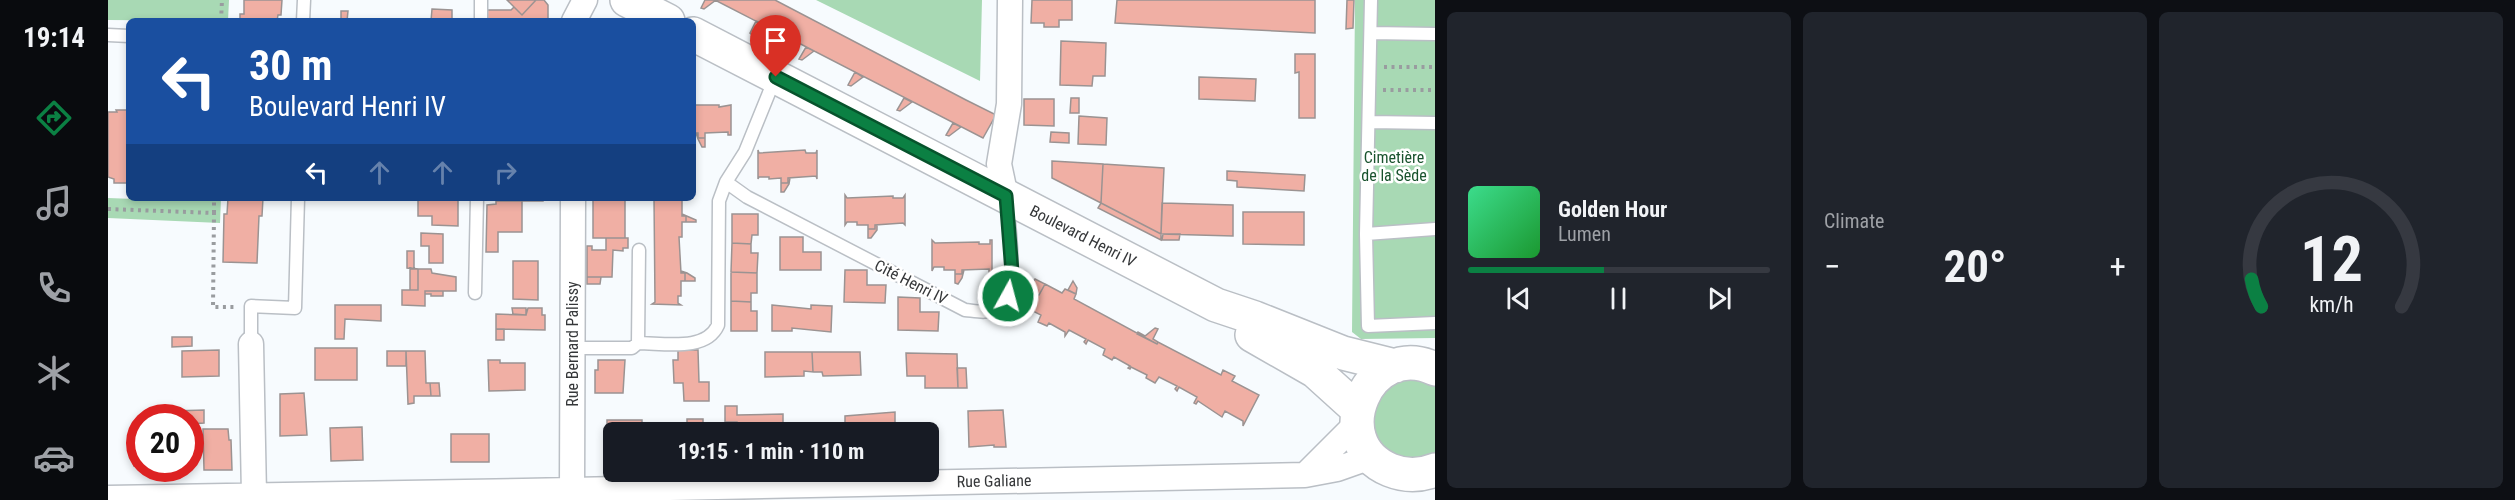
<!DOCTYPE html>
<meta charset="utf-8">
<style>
body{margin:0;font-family:"Roboto Condensed",sans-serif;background:#20242c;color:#f1f3f6;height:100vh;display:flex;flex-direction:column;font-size:22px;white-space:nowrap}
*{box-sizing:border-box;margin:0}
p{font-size:20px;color:#9ea1a6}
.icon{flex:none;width:33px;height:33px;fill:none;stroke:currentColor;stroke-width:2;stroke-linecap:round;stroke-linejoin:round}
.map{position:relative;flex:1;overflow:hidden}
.panel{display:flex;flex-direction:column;gap:12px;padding:12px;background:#0d0f14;width:1080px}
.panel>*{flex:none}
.banner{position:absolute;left:18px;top:18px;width:570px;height:183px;border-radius:9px;box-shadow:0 3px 9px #0003;background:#1a4fa0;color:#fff;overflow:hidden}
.speed{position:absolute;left:18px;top:404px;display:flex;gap:12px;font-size:30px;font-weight:700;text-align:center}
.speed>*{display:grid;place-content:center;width:78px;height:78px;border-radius:50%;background:#171b24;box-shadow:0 3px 9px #0003;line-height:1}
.speed .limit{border:9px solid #d22;background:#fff;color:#111}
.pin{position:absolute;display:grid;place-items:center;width:51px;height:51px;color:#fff;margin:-62px -26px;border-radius:50% 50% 50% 0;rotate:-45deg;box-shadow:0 0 6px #0007}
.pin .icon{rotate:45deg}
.me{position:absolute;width:66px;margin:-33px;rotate:7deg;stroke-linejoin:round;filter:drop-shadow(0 0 4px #0008)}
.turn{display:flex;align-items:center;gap:21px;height:126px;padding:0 24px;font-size:27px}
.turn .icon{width:78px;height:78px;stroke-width:2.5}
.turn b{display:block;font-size:42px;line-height:51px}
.lanes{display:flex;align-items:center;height:57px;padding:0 24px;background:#0003;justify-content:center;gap:30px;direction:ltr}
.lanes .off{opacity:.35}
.big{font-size:45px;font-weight:700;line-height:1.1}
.panel .widget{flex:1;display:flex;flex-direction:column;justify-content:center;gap:9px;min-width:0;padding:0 21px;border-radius:9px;background:#20242c}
.panel .dial{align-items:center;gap:0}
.dial svg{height:156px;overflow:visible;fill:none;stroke:#363941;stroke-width:7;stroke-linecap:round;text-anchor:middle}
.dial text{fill:#f1f3f6;stroke:none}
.song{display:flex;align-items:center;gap:18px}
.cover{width:72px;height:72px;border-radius:9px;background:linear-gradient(135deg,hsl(150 70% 55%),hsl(130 70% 35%))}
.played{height:6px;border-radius:3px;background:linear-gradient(90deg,#0b8043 45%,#363941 45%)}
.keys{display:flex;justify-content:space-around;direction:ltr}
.heat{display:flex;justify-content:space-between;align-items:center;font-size:33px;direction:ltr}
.panel .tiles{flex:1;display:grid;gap:12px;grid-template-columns:repeat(3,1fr)}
.trip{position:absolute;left:495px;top:422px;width:336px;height:60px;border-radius:9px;background:#171b24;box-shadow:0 3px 9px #0003;font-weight:700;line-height:60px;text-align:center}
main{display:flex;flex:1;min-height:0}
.menu{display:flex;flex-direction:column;width:108px;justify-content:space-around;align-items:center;background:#090b0e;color:#9ea1a6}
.menu .icon{width:42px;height:42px}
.menu .current{color:#0b8043}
.menu b{font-size:27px;color:#f1f3f6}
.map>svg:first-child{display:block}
.green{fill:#a8d9b4}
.building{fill:#f0afa4;stroke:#9b9392;stroke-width:1.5}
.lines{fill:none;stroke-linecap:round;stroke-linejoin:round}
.lane-casing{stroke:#babfc5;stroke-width:15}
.street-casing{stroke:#babfc5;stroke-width:27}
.secondary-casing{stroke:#babfc5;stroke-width:36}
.path{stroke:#999c9f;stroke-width:4;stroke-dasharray:3 4.5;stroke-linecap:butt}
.lane{stroke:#fff;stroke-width:12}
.street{stroke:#fff;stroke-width:24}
.secondary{stroke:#fff;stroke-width:33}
.route-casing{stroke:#07532c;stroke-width:15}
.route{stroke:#0b8043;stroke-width:10}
.labels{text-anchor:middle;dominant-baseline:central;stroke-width:5;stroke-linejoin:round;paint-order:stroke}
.park-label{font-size:16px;fill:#18522d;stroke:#fff}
.street-label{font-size:16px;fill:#353739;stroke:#fff}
</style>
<main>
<nav class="menu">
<b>19:14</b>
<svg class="icon current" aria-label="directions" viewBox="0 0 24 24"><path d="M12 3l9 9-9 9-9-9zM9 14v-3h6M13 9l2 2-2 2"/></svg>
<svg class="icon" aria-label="music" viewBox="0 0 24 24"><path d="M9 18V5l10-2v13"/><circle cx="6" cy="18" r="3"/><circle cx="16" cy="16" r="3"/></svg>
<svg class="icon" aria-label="phone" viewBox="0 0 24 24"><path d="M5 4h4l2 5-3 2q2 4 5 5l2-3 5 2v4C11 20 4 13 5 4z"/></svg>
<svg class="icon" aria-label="climate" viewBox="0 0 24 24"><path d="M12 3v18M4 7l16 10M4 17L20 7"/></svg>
<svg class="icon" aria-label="car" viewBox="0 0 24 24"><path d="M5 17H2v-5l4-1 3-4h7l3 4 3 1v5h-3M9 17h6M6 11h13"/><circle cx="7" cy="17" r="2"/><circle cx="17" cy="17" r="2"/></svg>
</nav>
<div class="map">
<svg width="1327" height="500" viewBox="0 0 1327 500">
<rect width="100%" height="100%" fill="#f7fbfe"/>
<path class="green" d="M 0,0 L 121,0 L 120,21 L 0,20 Z
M 708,0 L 874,0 L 872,81 Z
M 1247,0 L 1327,0 L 1327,338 L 1253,339 L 1244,332 Z
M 0,198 L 53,200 L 53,198 L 113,198 L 112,223 L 0,218 Z
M 1296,375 L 1327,379 L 1327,461 L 1303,466 L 1268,444 L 1264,403 Z"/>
<path class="building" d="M 136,0 L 174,0 L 173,15 L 170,15 L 169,21 L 132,21 L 132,14 L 136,14 Z
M 399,0 L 428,0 L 414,15 Z
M 428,0 L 436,0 L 440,5 L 440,21 L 377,21 L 378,11 L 380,10 L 403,10 L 406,7 L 414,15 Z
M 597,0 L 608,0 L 596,9 L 593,8 Z
M 607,0 L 667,0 L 858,100 L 886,114 L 889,113 L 875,138 Z
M 924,0 L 964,0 L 964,20 L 951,20 L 951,27 L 936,27 L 936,23 L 923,23 Z
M 1009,0 L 1207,0 L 1207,33 L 1007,23 Z
M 1239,0 L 1246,0 L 1245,28 L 1238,29 Z
M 324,9 L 344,10 L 344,21 L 323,21 Z
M 233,11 L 240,11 L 239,21 L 233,21 Z
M 648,21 L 657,25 L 644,35 L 642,33 Z
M 953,41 L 998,43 L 997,76 L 985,76 L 984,86 L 952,85 Z
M 698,47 L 706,51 L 694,60 L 691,59 Z
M 1187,54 L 1207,54 L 1207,118 L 1191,118 L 1191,72 L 1187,73 Z
M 747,72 L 755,77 L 743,86 L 740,85 Z
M 1091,77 L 1148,79 L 1147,101 L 1091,99 Z
M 796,98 L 804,102 L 792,111 L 789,110 Z
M 963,98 L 971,98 L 971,113 L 962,113 Z
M 916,99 L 946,99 L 946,126 L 916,125 Z
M 585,105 L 611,105 L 611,107 L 623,105 L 623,135 L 620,135 L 620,132 L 597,133 L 597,138 L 590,138 L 590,133 L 585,133 Z
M 8,110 L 21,110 L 21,183 L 6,183 L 6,179 L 0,177 L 0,112 L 9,112 Z
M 971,116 L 999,118 L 998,145 L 970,144 Z
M 845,123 L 853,127 L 841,136 L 838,135 Z
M 943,132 L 961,133 L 961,143 L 942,142 Z
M 588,133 L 590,133 L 590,138 L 597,138 L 597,147 L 594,147 L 590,139 Z
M 650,150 L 651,153 L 697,150 L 698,153 L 708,153 L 709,150 L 709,179 L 708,176 L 680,178 L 680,183 L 673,183 L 673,178 L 661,179 L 661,177 L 651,177 L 650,179 Z
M 944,161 L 995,164 L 993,203 L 944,178 Z
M 995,164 L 1056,168 L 1053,234 L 993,203 Z
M 1119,171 L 1197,175 L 1196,191 L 1129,187 L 1129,181 L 1119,180 Z
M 680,178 L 682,178 L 681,184 L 676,192 L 673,192 L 673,183 L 680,183 Z
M 737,195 L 739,198 L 785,196 L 785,198 L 795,198 L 797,195 L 797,225 L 795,223 L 767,225 L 767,229 L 760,229 L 760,225 L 749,225 L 749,222 L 739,222 L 737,225 Z
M 120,198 L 155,198 L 154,216 L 151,216 L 149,263 L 115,262 L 116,214 L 119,214 Z
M 310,198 L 350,200 L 350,226 L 324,225 L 324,216 L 310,216 Z
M 414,198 L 435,198 L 435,201 L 414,201 Z
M 485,198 L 517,198 L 517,238 L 485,238 Z
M 546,198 L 574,198 L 574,216 L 578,216 L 578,222 L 574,222 L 574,237 L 571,237 L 573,273 L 577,273 L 577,281 L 573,281 L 573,296 L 570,296 L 570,303 L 573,305 L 544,304 L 547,302 Z
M 388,201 L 414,201 L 414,232 L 390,232 L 390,252 L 378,252 L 379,205 L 388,204 Z
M 993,203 L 1053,234 L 1053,240 L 990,208 Z
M 1054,203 L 1125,205 L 1125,236 L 1053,234 Z
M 1135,212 L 1196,212 L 1196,245 L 1135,244 Z
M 574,214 L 588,220 L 588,222 L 578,222 L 578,216 L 574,216 Z
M 624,214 L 650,214 L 650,235 L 644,235 L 643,244 L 624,243 Z
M 767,225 L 769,225 L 769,230 L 763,238 L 760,238 L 760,229 L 767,229 Z
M 313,233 L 335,234 L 335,263 L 321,263 L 321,246 L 313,246 Z
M 1055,234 L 1072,234 L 1071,240 L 1054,240 Z
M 672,237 L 695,237 L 695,252 L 713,252 L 713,270 L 672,270 Z
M 498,238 L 520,238 L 520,248 L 515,248 L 515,251 L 505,250 L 504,277 L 479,277 L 479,246 L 484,246 L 484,250 L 498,250 Z
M 824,240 L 827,243 L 871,242 L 871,244 L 882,244 L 882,240 L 884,240 L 884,272 L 881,272 L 881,269 L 854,270 L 854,274 L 847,274 L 847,270 L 836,270 L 836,267 L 826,267 L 824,271 Z
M 624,243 L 643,244 L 643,253 L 650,253 L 649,273 L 623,272 Z
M 299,251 L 306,251 L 306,269 L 299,268 Z
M 405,261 L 430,261 L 430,300 L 405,299 Z
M 302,268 L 310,269 L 310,290 L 302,290 Z
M 310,269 L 323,269 L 324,273 L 348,277 L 348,291 L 317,291 L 317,306 L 294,305 L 294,290 L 310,290 Z
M 737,270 L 759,270 L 759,285 L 778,285 L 777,303 L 736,302 Z
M 854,270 L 856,270 L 854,278 L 850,284 L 847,283 L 847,274 L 854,274 Z
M 573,271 L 579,273 L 587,278 L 587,281 L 577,281 L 577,273 L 573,273 Z
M 623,272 L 649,273 L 649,293 L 643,293 L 643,302 L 623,301 Z
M 479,277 L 493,277 L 492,284 L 479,284 Z
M 927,279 L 937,284 L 931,295 L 921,290 Z
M 965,281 L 969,288 L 968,294 L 960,290 Z
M 937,284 L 954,293 L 957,289 L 968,294 L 966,299 L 1049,344 L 1050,342 L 1113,375 L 1115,370 L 1127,376 L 1124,381 L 1151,395 L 1135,426 L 1135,421 L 1117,411 L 1114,417 L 1090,401 L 1088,404 L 1086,403 L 1089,397 L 1071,387 L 1069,391 L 1067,389 L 1069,386 L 1051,377 L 1047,383 L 1038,378 L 1039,375 L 1023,367 L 1022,369 L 1020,368 L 1022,366 L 1006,357 L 1004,360 L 995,355 L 997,349 L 980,340 L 978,344 L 976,342 L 978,339 L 961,330 L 957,336 L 957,332 L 941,323 L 939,326 L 930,322 L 933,315 L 915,306 L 913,310 L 911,309 L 921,290 L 931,295 Z
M 317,291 L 335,291 L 335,296 L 323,296 L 323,294 L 317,294 Z
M 790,297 L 812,298 L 812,312 L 831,312 L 830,331 L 790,330 Z
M 623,301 L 643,302 L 643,311 L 649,311 L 649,331 L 623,331 Z
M 227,305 L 273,305 L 273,321 L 237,319 L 236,339 L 227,339 Z
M 664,305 L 703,309 L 703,305 L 724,306 L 723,332 L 684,328 L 684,331 L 664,331 Z
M 404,308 L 418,308 L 418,315 L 405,314 Z
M 420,308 L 434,308 L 434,315 L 437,315 L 437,330 L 388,329 L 388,314 L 418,315 Z
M 1047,328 L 1050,329 L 1045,339 L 1050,342 L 1049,344 L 1029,334 L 1030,332 L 1037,336 Z
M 388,329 L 396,329 L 396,340 L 388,340 Z
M 64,337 L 84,337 L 84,346 L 64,347 Z
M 207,348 L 249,348 L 249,380 L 207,380 Z
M 111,350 L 111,376 L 74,377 L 74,351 Z
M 570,350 L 590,350 L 591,382 L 601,382 L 601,401 L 576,401 L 575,383 L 566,383 L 565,360 L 570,360 Z
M 279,351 L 298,351 L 298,366 L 279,366 Z
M 298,351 L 317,351 L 318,383 L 322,383 L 323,396 L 306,396 L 306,403 L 300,404 Z
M 657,352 L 704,352 L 705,372 L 696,371 L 696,376 L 657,377 Z
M 704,352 L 752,352 L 753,375 L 715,376 L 714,372 L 705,372 Z
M 798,353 L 849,354 L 850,388 L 817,388 L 817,376 L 799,376 Z
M 380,360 L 392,360 L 392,363 L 417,363 L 417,390 L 381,391 Z
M 490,360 L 517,360 L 515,393 L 487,393 L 487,370 L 490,370 Z
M 849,368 L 858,368 L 859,388 L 850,388 Z
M 322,383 L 331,383 L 332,396 L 323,396 Z
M 196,393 L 199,435 L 172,436 L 172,394 Z
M 617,406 L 629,406 L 629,415 L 675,414 L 675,432 L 630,432 L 629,422 L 617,422 Z
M 96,410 L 96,423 L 82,424 L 82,417 L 65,417 L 65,411 Z
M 895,410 L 898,447 L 886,447 L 886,445 L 861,447 L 860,411 Z
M 787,412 L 787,432 L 737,432 L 737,416 Z
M 579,419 L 595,419 L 595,432 L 558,432 L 557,427 L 579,426 Z
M 499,420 L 534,420 L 534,432 L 506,432 L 506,450 L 499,450 Z
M 254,427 L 255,460 L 223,461 L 222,428 Z
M 95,429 L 120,429 L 121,440 L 123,440 L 124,470 L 96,470 Z
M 26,431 L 32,431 L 32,466 L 26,466 Z
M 343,434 L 381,434 L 381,462 L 343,462 Z"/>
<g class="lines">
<defs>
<path id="lane" d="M 1263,0 L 1258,234 L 1260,326 L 1327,323
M 195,21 L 196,0
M 373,21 L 373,0
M 1263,33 L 1327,34
M 0,35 L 21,36
M 667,78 L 637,152 L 618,182 L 639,197 L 857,310 C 868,311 880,314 889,308 C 913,293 900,225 899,200
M 1262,122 L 1327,123
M 1258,234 L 1327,229
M 531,250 L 530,343 C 556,343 598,352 610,325 L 611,201 L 618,182
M 367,293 L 369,198
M 143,344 L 143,306 L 187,308 L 190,198
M 464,348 L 524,348 L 530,343"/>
<path id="street" d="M 466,21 L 477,0
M 898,197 L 891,164 L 901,104 L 902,0
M 143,344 L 146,495
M 1197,475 L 1249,423
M 464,490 L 465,198
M 0,498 L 415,491 L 1197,475 L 1229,469 L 1263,457"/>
<path id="secondary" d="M 519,0 L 560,21
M 585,34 L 1108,305 L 1147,318 L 1235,353 L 1287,366
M 1144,335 L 1207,371 L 1249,409
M 1327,369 C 1261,337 1215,442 1282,470 C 1297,476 1312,476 1327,470"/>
</defs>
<use href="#lane" class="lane-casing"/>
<use href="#street" class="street-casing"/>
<use href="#secondary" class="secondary-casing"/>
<path class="path" d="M 113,21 L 114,0
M 1276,67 L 1327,67
M 1275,90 L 1327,90
M 0,209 L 106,213 L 105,307 L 129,307
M 106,213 L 106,198"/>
<use href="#lane" class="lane"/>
<use href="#street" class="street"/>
<use href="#secondary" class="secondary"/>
</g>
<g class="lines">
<defs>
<path id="route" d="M 668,77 L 898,196 L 904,272 L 900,296"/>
</defs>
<use href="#route" class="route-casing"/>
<use href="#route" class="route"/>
</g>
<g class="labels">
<g class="park-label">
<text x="1286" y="157">Cimetière<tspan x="1286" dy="18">de la Sède</tspan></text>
</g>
<g class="street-label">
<text transform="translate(975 236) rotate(27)">Boulevard Henri IV</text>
<text transform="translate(803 282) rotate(27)">Cité Henri IV</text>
<text transform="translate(464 344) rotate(-90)">Rue Bernard Palissy</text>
<text transform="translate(886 481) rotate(-1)">Rue Galiane</text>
</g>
</g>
</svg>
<div class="speed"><div class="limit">20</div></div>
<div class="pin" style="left:668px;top:77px;background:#d93025"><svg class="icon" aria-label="arrive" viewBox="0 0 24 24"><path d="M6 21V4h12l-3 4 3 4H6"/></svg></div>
<svg class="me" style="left:900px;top:296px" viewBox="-20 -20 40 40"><circle r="17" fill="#0b8043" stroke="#fff" stroke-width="3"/><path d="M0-11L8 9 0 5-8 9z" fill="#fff"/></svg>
<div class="trip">19:15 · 1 min · 110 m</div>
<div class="banner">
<div class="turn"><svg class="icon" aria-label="left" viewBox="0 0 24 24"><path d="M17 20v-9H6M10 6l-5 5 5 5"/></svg><div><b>30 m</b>Boulevard Henri IV</div></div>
<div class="lanes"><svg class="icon" aria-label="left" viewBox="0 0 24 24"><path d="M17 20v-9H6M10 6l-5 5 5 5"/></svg><svg class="icon off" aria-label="ahead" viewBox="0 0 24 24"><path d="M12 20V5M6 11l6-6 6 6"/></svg><svg class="icon off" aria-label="ahead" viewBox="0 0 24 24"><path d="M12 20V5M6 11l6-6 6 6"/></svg><svg class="icon off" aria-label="right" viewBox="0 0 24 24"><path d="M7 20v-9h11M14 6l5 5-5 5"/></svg></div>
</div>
</div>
<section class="panel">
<div class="tiles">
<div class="widget">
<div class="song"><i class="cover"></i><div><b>Golden Hour</b><p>Lumen</p></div></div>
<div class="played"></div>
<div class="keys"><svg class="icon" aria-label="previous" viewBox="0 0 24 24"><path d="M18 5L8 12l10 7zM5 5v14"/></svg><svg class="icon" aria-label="pause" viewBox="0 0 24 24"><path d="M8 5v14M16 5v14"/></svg><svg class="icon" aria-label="next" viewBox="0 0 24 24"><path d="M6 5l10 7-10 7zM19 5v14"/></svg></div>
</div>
<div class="widget"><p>Climate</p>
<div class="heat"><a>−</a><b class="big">20°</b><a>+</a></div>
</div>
<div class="widget dial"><svg viewBox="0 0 100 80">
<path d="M14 69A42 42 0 1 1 86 69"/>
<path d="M14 69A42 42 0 0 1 9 55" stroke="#0b8043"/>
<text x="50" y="56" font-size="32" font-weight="700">12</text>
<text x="50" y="72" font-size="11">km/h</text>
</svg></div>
</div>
</section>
</main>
